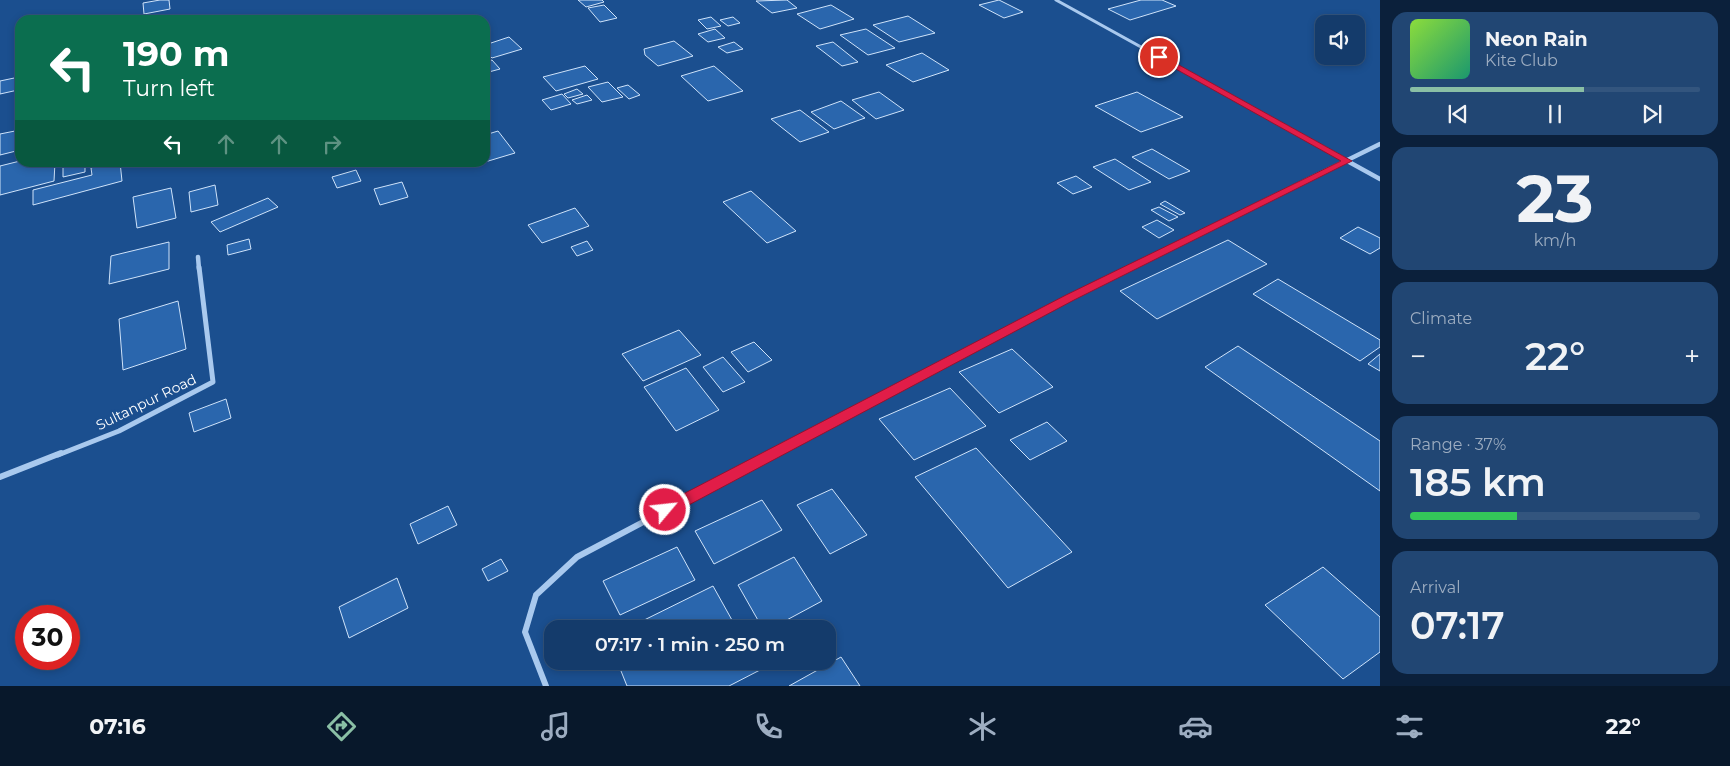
<!DOCTYPE html>
<meta charset="utf-8">
<style>
body{margin:0;font-family:Montserrat,sans-serif;background:#214673;color:#f1f3f6;height:100vh;display:flex;flex-direction:column;font-size:19px;white-space:nowrap}
*{box-sizing:border-box;margin:0}
p{font-size:16px;color:#9dadc1}
.icon{flex:none;width:28px;height:28px;fill:none;stroke:currentColor;stroke-width:2;stroke-linecap:round;stroke-linejoin:round}
.map{position:relative;flex:1;overflow:hidden}
.drawer{display:flex;flex-direction:column;gap:12px;padding:12px;background:#0b203b;width:350px}
.drawer>*{flex:none}
.hud{position:absolute;left:15px;top:15px;width:475px;height:152px;border-radius:15px;box-shadow:0 2px 8px #0003,0 0 0 1px #33557e;background:#0b6e4f;color:#fff;overflow:hidden}
.tools{position:absolute;left:1315px;top:15px;display:grid;gap:10px}
.tools a{display:grid;place-items:center;width:50px;height:50px;border-radius:10px;background:#143b6b;box-shadow:0 2px 8px #0003,0 0 0 1px #33557e;font-size:25px}
.speed{position:absolute;left:15px;top:605px;display:flex;gap:10px;font-size:25px;font-weight:700;text-align:center}
.speed>*{display:grid;place-content:center;width:65px;height:65px;border-radius:50%;background:#143b6b;box-shadow:0 2px 8px #0003,0 0 0 1px #33557e;line-height:1}
.speed .limit{border:8px solid #d22;background:#fff;color:#111}
.pin{position:absolute;display:grid;place-items:center;width:42px;height:42px;color:#fff;margin:-21px;border:2px solid #fff;border-radius:50%;box-shadow:0 1px 5px #0007}
.me{position:absolute;width:55px;margin:-28px;rotate:62deg;stroke-linejoin:round;filter:drop-shadow(0 0 4px #0008)}
.turn{display:flex;align-items:center;gap:18px;height:105px;padding:0 25px;font-size:22px}
.turn .icon{width:65px;height:65px;stroke-width:2.5}
.turn b{display:block;font-size:35px;line-height:42px}
.lanes{display:flex;align-items:center;height:48px;padding:0 25px;background:#0003;justify-content:center;gap:25px;direction:ltr}
.lanes .off{opacity:.35}
.big{font-size:38px;font-weight:600;line-height:1.1}
.drawer .tile{flex:1;display:flex;flex-direction:column;justify-content:center;gap:8px;min-width:0;padding:0 18px;border-radius:15px;background:#214673}
.drawer .dial{align-items:center;gap:0}
.dial b{font-size:65px;line-height:1}
.song{display:flex;align-items:center;gap:15px}
.cover{width:60px;height:60px;border-radius:8px;background:linear-gradient(135deg,hsl(90 70% 55%),hsl(160 70% 35%))}
.played{height:5px;border-radius:2px;background:linear-gradient(90deg,#8abfa5 60%,#33557e 60%)}
.keys{display:flex;justify-content:space-around;direction:ltr}
.heat{display:flex;justify-content:space-between;align-items:center;font-size:28px;direction:ltr}
.charge{height:8px;border-radius:4px;background:linear-gradient(90deg,#34c759 37%,#33557e 0)}
.trip{position:absolute;left:544px;top:620px;width:292px;height:50px;border-radius:15px;background:#143b6b;box-shadow:0 2px 8px #0003,0 0 0 1px #33557e;font-weight:600;line-height:50px;text-align:center}
.tabs{display:flex;height:80px;justify-content:space-around;align-items:center;background:#08182b;color:#9dadc1}
.tabs .icon{width:35px;height:35px}
.tabs .selected{color:#8abfa5}
.tabs b{font-size:22px;color:#f1f3f6}
main{display:flex;flex:1;min-height:0}
.map>svg:first-child{display:block}
.building{fill:#2a66ad;stroke:#cfe3fa}
.lines{fill:none;stroke-linecap:round;stroke-linejoin:round}
.minor-far3{stroke:#a9c9ee;stroke-width:3}
.minor-far2{stroke:#a9c9ee;stroke-width:4.5}
.minor-far1{stroke:#a9c9ee;stroke-width:5}
.minor{stroke:#a9c9ee;stroke-width:6}
.route{fill:#e11d48;stroke:#92132f}
.labels{text-anchor:middle;dominant-baseline:central;stroke-width:5;stroke-linejoin:round;paint-order:stroke}
.street-label{font-size:14px;fill:#fff;stroke:#1b4f8f}
</style>
<main>
<div class="map">
<svg width="1380" height="686" viewBox="0 0 1380 686">
<rect width="100%" height="100%" fill="#1b4f8f"/>
<path class="building" d="M 160,0 L 169,0 L 170,9 L 144,14 L 143,3 Z
M 578,0 L 602,0 L 604,2 L 586,7 Z
M 787,0 L 797,8 L 772,13 L 756,1 Z
M 999,0 L 1023,12 L 1004,18 L 979,5 Z
M 1141,0 L 1162,0 L 1176,6 L 1130,20 L 1108,9 Z
M 604,5 L 617,18 L 600,22 L 588,8 Z
M 831,5 L 854,19 L 820,29 L 797,14 Z
M 908,16 L 935,33 L 899,42 L 873,25 Z
M 711,17 L 721,26 L 707,29 L 698,20 Z
M 733,17 L 740,23 L 728,26 L 720,20 Z
M 715,29 L 725,38 L 708,42 L 698,34 Z
M 866,29 L 895,48 L 868,55 L 840,35 Z
M 509,37 L 522,49 L 492,58 L 485,51 L 485,45 Z
M 674,41 L 693,56 L 658,66 L 645,55 L 644,49 Z
M 734,42 L 743,49 L 727,53 L 718,47 Z
M 833,42 L 858,62 L 842,66 L 816,46 Z
M 922,53 L 949,70 L 913,82 L 886,65 Z
M 492,60 L 500,69 L 485,73 L 485,62 Z
M 585,66 L 598,79 L 556,91 L 543,77 Z
M 714,66 L 743,91 L 708,101 L 681,76 Z
M 19,77 L 18,90 L 0,94 L 0,81 Z
M 608,82 L 623,97 L 602,102 L 588,87 Z
M 628,85 L 640,95 L 629,99 L 617,88 Z
M 577,89 L 583,94 L 568,98 L 564,94 Z
M 879,92 L 904,110 L 876,119 L 852,100 Z
M 1137,92 L 1183,117 L 1141,132 L 1095,106 Z
M 562,94 L 571,104 L 551,110 L 542,100 Z
M 587,95 L 592,100 L 577,104 L 572,100 Z
M 841,101 L 865,118 L 834,129 L 811,112 Z
M 800,110 L 829,132 L 800,142 L 771,119 Z
M 20,130 L 20,150 L 0,155 L 0,134 Z
M 498,131 L 515,153 L 485,162 L 485,135 Z
M 1152,149 L 1190,171 L 1169,179 L 1132,157 Z
M 1115,159 L 1151,182 L 1129,190 L 1093,167 Z
M 20,161 L 20,162 L 55,162 L 54,181 L 0,195 L 0,166 Z
M 63,162 L 85,162 L 85,172 L 63,177 Z
M 112,162 L 120,162 L 122,181 L 33,205 L 33,190 L 92,175 L 91,168 Z
M 356,170 L 361,181 L 337,188 L 332,177 Z
M 1076,176 L 1092,187 L 1073,194 L 1057,183 Z
M 402,182 L 408,197 L 380,205 L 374,189 Z
M 215,185 L 218,205 L 191,212 L 189,192 Z
M 171,188 L 176,218 L 137,228 L 133,197 Z
M 751,191 L 796,231 L 767,243 L 723,202 Z
M 268,198 L 278,207 L 220,232 L 211,222 Z
M 1165,201 L 1185,213 L 1180,215 L 1160,204 Z
M 1159,207 L 1178,217 L 1169,221 L 1151,210 Z
M 575,208 L 589,226 L 542,243 L 528,225 Z
M 1157,220 L 1174,230 L 1159,238 L 1142,227 Z
M 1358,227 L 1380,238 L 1380,248 L 1370,254 L 1340,238 Z
M 249,239 L 251,249 L 228,255 L 227,245 Z
M 1228,240 L 1267,264 L 1157,319 L 1120,291 Z
M 587,241 L 593,250 L 577,256 L 571,247 Z
M 169,242 L 169,269 L 109,284 L 111,256 Z
M 1278,279 L 1380,340 L 1380,347 L 1360,361 L 1253,294 Z
M 178,301 L 186,349 L 123,370 L 119,319 Z
M 679,330 L 701,355 L 643,381 L 622,354 Z
M 754,342 L 772,360 L 748,372 L 731,352 Z
M 1238,346 L 1380,441 L 1380,491 L 1205,367 Z
M 1012,349 L 1053,387 L 999,413 L 959,372 Z
M 1380,354 L 1380,371 L 1368,364 Z
M 723,357 L 745,382 L 723,392 L 703,367 Z
M 686,368 L 719,410 L 676,431 L 644,387 Z
M 950,388 L 986,426 L 914,460 L 879,419 Z
M 226,399 L 231,418 L 194,432 L 189,413 Z
M 1047,422 L 1067,441 L 1030,460 L 1010,440 Z
M 976,448 L 1072,552 L 1008,588 L 915,477 Z
M 832,489 L 867,535 L 830,554 L 797,505 Z
M 762,500 L 782,530 L 714,564 L 695,531 Z
M 448,506 L 457,525 L 418,544 L 410,524 Z
M 677,547 L 695,580 L 620,615 L 603,581 Z
M 794,557 L 822,601 L 770,629 L 763,629 L 738,585 Z
M 501,559 L 508,571 L 488,581 L 482,569 Z
M 1323,567 L 1380,617 L 1380,652 L 1343,679 L 1265,605 Z
M 397,578 L 408,608 L 349,638 L 339,607 Z
M 713,586 L 737,629 L 626,629 Z
M 841,657 L 860,686 L 789,686 Z
M 617,661 L 755,661 L 760,670 L 729,686 L 627,686 Z"/>
<g class="lines">
<path class="minor-far3" d="M 1056,0 L 1273,120"/>
<path class="minor-far2" d="M 1271,119 L 1380,179
M 198,257 L 199,269
M 1127,269 L 1380,144"/>
<path class="minor-far1" d="M 58,455 L 119,431 L 213,382 L 199,267
M 771,455 L 1130,267"/>
<path class="minor" d="M 0,477 L 61,453
M 546,686 L 525,632 L 536,595 L 577,557 L 774,453"/>
</g>
<path class="route" d="M 1156,55 L 1161,55 L 1352,161 L 1074,300 L 670,515 L 665,516 L 660,515 L 658,510 L 660,506 L 1066,295 L 1341,161 L 1156,58 Z"/>
<g class="labels">
<g class="street-label">
<text transform="translate(146 402) rotate(-26)">Sultanpur Road</text>
</g>
</g>
</svg>
<div class="tools">
<a><svg class="icon" aria-label="sound" viewBox="0 0 24 24"><path d="M4 9h4l5-4v14l-5-4H4zM17 9q2 3 0 6"/></svg></a>
</div>
<div class="speed"><div class="limit">30</div></div>
<div class="pin" style="left:1159px;top:57px;background:#d93025"><svg class="icon" aria-label="arrive" viewBox="0 0 24 24"><path d="M6 21V4h12l-3 4 3 4H6"/></svg></div>
<svg class="me" style="left:665px;top:510px" viewBox="-20 -20 40 40"><circle r="17" fill="#e11d48" stroke="#fff" stroke-width="3"/><path d="M0-11L8 9 0 5-8 9z" fill="#fff"/></svg>
<div class="trip">07:17 · 1 min · 250 m</div>
<div class="hud">
<div class="turn"><svg class="icon" aria-label="left" viewBox="0 0 24 24"><path d="M17 20v-9H6M10 6l-5 5 5 5"/></svg><div><b>190 m</b>Turn left</div></div>
<div class="lanes"><svg class="icon" aria-label="left" viewBox="0 0 24 24"><path d="M17 20v-9H6M10 6l-5 5 5 5"/></svg><svg class="icon off" aria-label="ahead" viewBox="0 0 24 24"><path d="M12 20V5M6 11l6-6 6 6"/></svg><svg class="icon off" aria-label="ahead" viewBox="0 0 24 24"><path d="M12 20V5M6 11l6-6 6 6"/></svg><svg class="icon off" aria-label="right" viewBox="0 0 24 24"><path d="M7 20v-9h11M14 6l5 5-5 5"/></svg></div>
</div>
</div>
<section class="drawer">
<div class="tile">
<div class="song"><i class="cover"></i><div><b>Neon Rain</b><p>Kite Club</p></div></div>
<div class="played"></div>
<div class="keys"><svg class="icon" aria-label="previous" viewBox="0 0 24 24"><path d="M18 5L8 12l10 7zM5 5v14"/></svg><svg class="icon" aria-label="pause" viewBox="0 0 24 24"><path d="M8 5v14M16 5v14"/></svg><svg class="icon" aria-label="next" viewBox="0 0 24 24"><path d="M6 5l10 7-10 7zM19 5v14"/></svg></div>
</div>
<div class="tile dial"><b>23</b><p>km/h</p></div>
<div class="tile"><p>Climate</p>
<div class="heat"><a>−</a><b class="big">22°</b><a>+</a></div>
</div>
<div class="tile"><p>Range · 37%</p><b class="big">185 km</b><div class="charge"></div></div>
<div class="tile"><p>Arrival</p><b class="big">07:17</b></div>
</section>
</main>
<nav class="tabs">
<b>07:16</b>
<svg class="icon selected" aria-label="directions" viewBox="0 0 24 24"><path d="M12 3l9 9-9 9-9-9zM9 14v-3h6M13 9l2 2-2 2"/></svg>
<svg class="icon" aria-label="music" viewBox="0 0 24 24"><path d="M9 18V5l10-2v13"/><circle cx="6" cy="18" r="3"/><circle cx="16" cy="16" r="3"/></svg>
<svg class="icon" aria-label="phone" viewBox="0 0 24 24"><path d="M5 4h4l2 5-3 2q2 4 5 5l2-3 5 2v4C11 20 4 13 5 4z"/></svg>
<svg class="icon" aria-label="climate" viewBox="0 0 24 24"><path d="M12 3v18M4 7l16 10M4 17L20 7"/></svg>
<svg class="icon" aria-label="car" viewBox="0 0 24 24"><path d="M5 17H2v-5l4-1 3-4h7l3 4 3 1v5h-3M9 17h6M6 11h13"/><circle cx="7" cy="17" r="2"/><circle cx="17" cy="17" r="2"/></svg>
<svg class="icon" aria-label="filters" viewBox="0 0 24 24"><path d="M4 7h16M4 17h16"/><circle cx="9" cy="7" r="2"/><circle cx="15" cy="17" r="2"/></svg>
<b>22°</b>
</nav>
